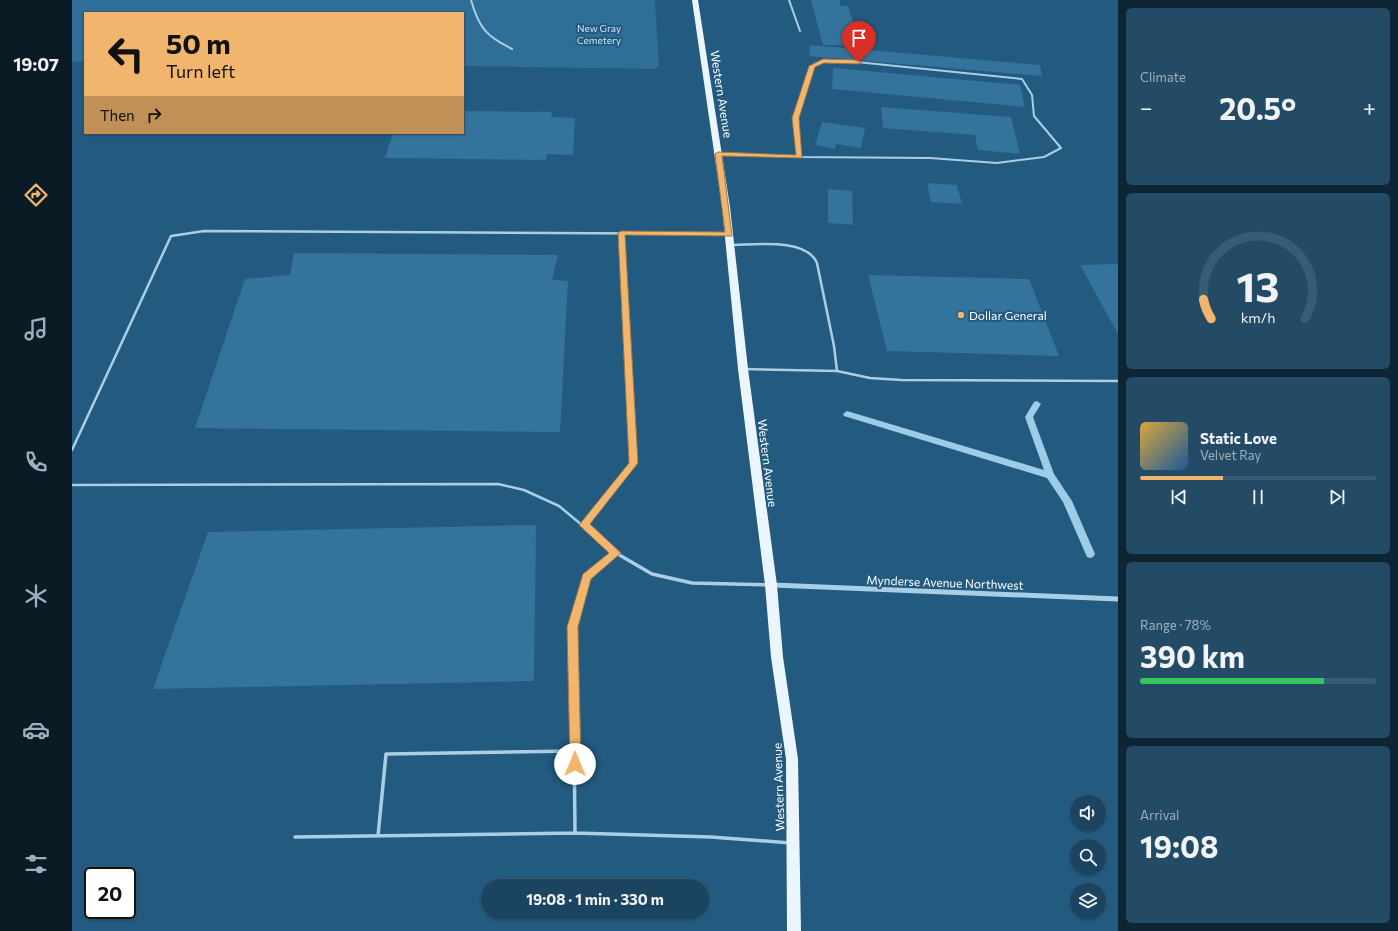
<!DOCTYPE html>
<meta charset="utf-8">
<style>
body{margin:0;font-family:Commissioner,sans-serif;background:#234b65;color:#f1f3f6;height:100vh;display:flex;flex-direction:column;font-size:15px;white-space:nowrap}
*{box-sizing:border-box;margin:0}
p{font-size:13px;color:#9fb0bd}
.icon{flex:none;width:22px;height:22px;fill:none;stroke:currentColor;stroke-width:2;stroke-linecap:round;stroke-linejoin:round}
.map{position:relative;flex:1;overflow:hidden}
.details{display:flex;flex-direction:column;gap:8px;padding:8px;background:#0e2534;width:280px}
.details>*{flex:none}
.hud{position:absolute;left:12px;top:12px;width:380px;height:122px;border-radius:0px;box-shadow:0 1px 3px #0004,0 0 0 1px #385c74;background:#f1b56d;color:#111;overflow:hidden}
.controls{position:absolute;left:998px;top:795px;display:grid;gap:8px}
.controls a{display:grid;place-items:center;width:36px;height:36px;border-radius:50%;background:#1a445f;box-shadow:0 1px 3px #0004,0 0 0 1px #385c74;font-size:20px}
.speed{position:absolute;left:12px;top:867px;display:flex;gap:8px;font-size:20px;font-weight:700;text-align:center}
.speed>*{display:grid;place-content:center;width:52px;height:52px;border-radius:50%;background:#1a445f;box-shadow:0 1px 3px #0004,0 0 0 1px #385c74;line-height:1}
.speed .limit{border:2px solid #111;border-radius:6px;background:#fff;color:#111}
.pin{position:absolute;display:grid;place-items:center;width:34px;height:34px;color:#fff;margin:-41px -17px;border-radius:50% 50% 50% 0;rotate:-45deg;box-shadow:0 0 4px #0007}
.pin .icon{rotate:45deg}
.me{position:absolute;width:44px;margin:-22px;rotate:0deg;stroke-linejoin:round;filter:drop-shadow(0 0 3px #0008)}
.turn{display:flex;align-items:center;gap:14px;height:84px;padding:0 16px;font-size:18px}
.turn .icon{width:52px;height:52px;stroke-width:2.5}
.turn b{display:block;font-size:28px;line-height:34px}
.then{display:flex;align-items:center;height:38px;padding:0 16px;background:#0003;gap:8px;font-size:15px}
.big{font-size:30px;font-weight:700;line-height:1.1}
.details .widget{flex:1;display:flex;flex-direction:column;justify-content:center;gap:6px;min-width:0;padding:0 14px;border-radius:6px;background:#234b65}
.details .dial{align-items:center;gap:0}
.dial svg{height:104px;overflow:visible;fill:none;stroke:#385c74;stroke-width:7;stroke-linecap:round;text-anchor:middle}
.dial text{fill:#f1f3f6;stroke:none}
.song{display:flex;align-items:center;gap:12px}
.cover{width:48px;height:48px;border-radius:6px;background:linear-gradient(135deg,hsl(40 70% 55%),hsl(210 70% 35%))}
.played{height:4px;border-radius:2px;background:linear-gradient(90deg,#f1b56d 35%,#385c74 35%)}
.keys{display:flex;justify-content:space-around;direction:ltr}
.heat{display:flex;justify-content:space-between;align-items:center;font-size:22px;direction:ltr}
.charge{height:6px;border-radius:3px;background:linear-gradient(90deg,#34c759 78%,#385c74 0)}
.trip{position:absolute;left:409px;top:879px;width:228px;height:40px;border-radius:20px;background:#1a445f;box-shadow:0 1px 3px #0004,0 0 0 1px #385c74;font-weight:700;line-height:40px;text-align:center}
main{display:flex;flex:1;min-height:0}
.tabs{display:flex;flex-direction:column;width:72px;justify-content:space-around;align-items:center;background:#0a1b26;color:#9fb0bd}
.tabs .icon{width:28px;height:28px}
.tabs .selected{color:#f1b56d}
.tabs b{font-size:18px;color:#f1f3f6}
.map>svg:first-child{display:block}
.green{fill:#2e6e97}
.lines{fill:none;stroke-linecap:round;stroke-linejoin:round}
.stream{fill:#9dcce7;fill-rule:evenodd}
.building{fill:#34739c}
.lane-far2{stroke:#a9cfe6;stroke-width:2}
.lane-far1{stroke:#a9cfe6;stroke-width:2.5}
.lane{stroke:#a9cfe6;stroke-width:3.5}
.street{stroke:#a9cfe6;stroke-width:5}
.primary{fill:#ebf5fd;fill-rule:evenodd}
.route{fill:#f1b56d;stroke:#9d7647}
.poi-dot{fill:#f1b56d;stroke:#235a7f;stroke-width:1.5}
.labels{text-anchor:middle;dominant-baseline:central;stroke-width:4;stroke-linejoin:round;paint-order:stroke}
.far-park-label{font-size:10px;fill:#cde6f5;stroke:#235a7f}
.street-label{font-size:12px;fill:#fff;stroke:#235a7f}
.poi-label{font-size:12px;fill:#fff;stroke:#235a7f;text-anchor:start}
</style>
<main>
<nav class="tabs">
<b>19:07</b>
<svg class="icon selected" aria-label="directions" viewBox="0 0 24 24"><path d="M12 3l9 9-9 9-9-9zM9 14v-3h6M13 9l2 2-2 2"/></svg>
<svg class="icon" aria-label="music" viewBox="0 0 24 24"><path d="M9 18V5l10-2v13"/><circle cx="6" cy="18" r="3"/><circle cx="16" cy="16" r="3"/></svg>
<svg class="icon" aria-label="phone" viewBox="0 0 24 24"><path d="M5 4h4l2 5-3 2q2 4 5 5l2-3 5 2v4C11 20 4 13 5 4z"/></svg>
<svg class="icon" aria-label="climate" viewBox="0 0 24 24"><path d="M12 3v18M4 7l16 10M4 17L20 7"/></svg>
<svg class="icon" aria-label="car" viewBox="0 0 24 24"><path d="M5 17H2v-5l4-1 3-4h7l3 4 3 1v5h-3M9 17h6M6 11h13"/><circle cx="7" cy="17" r="2"/><circle cx="17" cy="17" r="2"/></svg>
<svg class="icon" aria-label="filters" viewBox="0 0 24 24"><path d="M4 7h16M4 17h16"/><circle cx="9" cy="7" r="2"/><circle cx="15" cy="17" r="2"/></svg>
</nav>
<div class="map">
<svg width="1046" height="931" viewBox="0 0 1046 931">
<rect width="100%" height="100%" fill="#235a7f"/>
<path class="green" d="M 0,0 L 583,0 L 587,67 L 584,67 L 583,69 L 391,66 L 391,13 L 13,13 L 13,61 L 0,62 Z"/>
<g class="lines">
<path class="stream" d="M 965,401 L 969,404 L 961,417 L 982,474 L 1000,501 L 1023,554 L 1021,557 L 1018,558 L 1015,557 L 991,502 L 975,478 L 772,416 L 771,414 L 775,411 L 972,470 L 953,417 L 962,402 Z"/>
</g>
<path class="building" d="M 739,0 L 767,0 L 769,6 L 776,6 L 788,45 L 751,45 Z
M 738,45 L 968,65 L 970,76 L 737,56 Z
M 761,68 L 948,85 L 953,107 L 760,89 Z
M 809,107 L 939,117 L 948,154 L 906,150 L 903,135 L 811,128 Z
M 391,111 L 480,112 L 479,117 L 503,118 L 501,155 L 475,154 L 474,160 L 313,158 L 321,133 L 391,133 Z
M 750,122 L 793,128 L 789,148 L 764,144 L 763,149 L 743,145 Z
M 855,183 L 885,185 L 890,204 L 859,202 Z
M 756,189 L 780,191 L 781,225 L 756,223 Z
M 222,253 L 486,255 L 480,280 L 496,281 L 488,432 L 123,428 L 173,279 L 218,275 Z
M 1046,264 L 1046,334 L 1008,265 Z
M 796,275 L 957,279 L 987,356 L 815,351 Z
M 464,525 L 462,681 L 81,689 L 136,532 Z"/>
<g class="lines">
<path class="lane-far2" d="M 399,0 C 407,28 414,36 440,49
M 717,0 L 728,31
M 751,61 L 775,61 L 950,79 L 960,95 L 962,116 L 989,148 L 972,157 L 925,163 L 858,158 L 727,157 L 724,119 L 740,66 Z
M 646,154 L 727,157"/>
<path class="lane-far1" d="M 658,245 C 681,245 734,237 745,263 L 762,346 L 765,371 L 672,369
M 765,371 L 798,378 L 830,380 L 1046,381
M 0,450 L 99,236 L 132,231 L 655,234
M 0,485 L 426,484 L 452,490 L 487,506 L 516,530
M 512,525 L 562,463 L 549,233"/>
<path class="lane" d="M 514,529 L 544,553 L 580,574 L 620,583 L 697,585
M 503,833 L 639,837 L 719,843
M 306,836 L 314,754 L 503,751
M 223,837 L 503,833 L 501,627 L 514,576 L 544,553"/>
<path class="street" d="M 701,585 L 1046,599"/>
<path class="primary" d="M 620,0 L 626,0 L 658,207 L 676,369 L 705,585 L 711,657 L 726,759 L 729,931 L 715,931 L 714,759 L 699,657 L 693,585 L 666,369 L 650,207 Z"/>
</g>
<path class="route" d="M 751,59 L 787,60 L 790,62 L 787,64 L 752,63 L 743,67 L 727,118 L 730,158 L 650,156 L 660,236 L 553,235 L 566,463 L 518,524 L 549,553 L 519,579 L 506,627 L 509,764 L 507,768 L 503,770 L 499,768 L 498,764 L 495,627 L 511,574 L 537,553 L 507,525 L 557,463 L 546,233 L 549,231 L 653,232 L 643,154 L 646,152 L 724,155 L 720,118 L 737,66 Z"/>
<circle class="poi-dot" cx="889" cy="315" r="4"/>
<g class="labels">
<g class="far-park-label">
<text x="527" y="28">New Gray<tspan x="527" dy="12">Cemetery</tspan></text>
</g>
<g class="street-label">
<text transform="translate(650 94) rotate(81)">Western Avenue</text>
<text transform="translate(696 463) rotate(83)">Western Avenue</text>
<text transform="translate(873 582) rotate(2)">Mynderse Avenue Northwest</text>
<text transform="translate(706 787) rotate(-92)">Western Avenue</text>
</g>
<g class="poi-label">
<text x="897" y="315">Dollar General</text>
</g>
</g>
</svg>
<div class="controls">
<a><svg class="icon" aria-label="sound" viewBox="0 0 24 24"><path d="M4 9h4l5-4v14l-5-4H4zM17 9q2 3 0 6"/></svg></a>
<a><svg class="icon" aria-label="search" viewBox="0 0 24 24"><circle cx="10" cy="10" r="6"/><path d="M15 15l6 6"/></svg></a>
<a><svg class="icon" aria-label="layers" viewBox="0 0 24 24"><path d="M12 4l9 5-9 5-9-5zM3 14l9 5 9-5"/></svg></a>
</div>
<div class="speed"><div class="limit">20</div></div>
<div class="pin" style="left:787px;top:62px;background:#d93025"><svg class="icon" aria-label="arrive" viewBox="0 0 24 24"><path d="M6 21V4h12l-3 4 3 4H6"/></svg></div>
<svg class="me" style="left:503px;top:764px" viewBox="-20 -20 40 40"><circle r="19" fill="#fff"/><path d="M0-13L10 11 0 6-10 11z" fill="#f1b56d"/></svg>
<div class="trip">19:08 · 1 min · 330 m</div>
<div class="hud">
<div class="turn"><svg class="icon" aria-label="left" viewBox="0 0 24 24"><path d="M17 20v-9H6M10 6l-5 5 5 5"/></svg><div><b>50 m</b>Turn left</div></div>
<div class="then">Then<svg class="icon" aria-label="right" viewBox="0 0 24 24"><path d="M7 20v-9h11M14 6l5 5-5 5"/></svg></div>
</div>
</div>
<section class="details">
<div class="widget"><p>Climate</p>
<div class="heat"><a>−</a><b class="big">20.5°</b><a>+</a></div>
</div>
<div class="widget dial"><svg viewBox="0 0 100 80">
<path d="M14 69A42 42 0 1 1 86 69"/>
<path d="M14 69A42 42 0 0 1 8 54" stroke="#f1b56d"/>
<text x="50" y="56" font-size="32" font-weight="700">13</text>
<text x="50" y="72" font-size="11">km/h</text>
</svg></div>
<div class="widget">
<div class="song"><i class="cover"></i><div><b>Static Love</b><p>Velvet Ray</p></div></div>
<div class="played"></div>
<div class="keys"><svg class="icon" aria-label="previous" viewBox="0 0 24 24"><path d="M18 5L8 12l10 7zM5 5v14"/></svg><svg class="icon" aria-label="pause" viewBox="0 0 24 24"><path d="M8 5v14M16 5v14"/></svg><svg class="icon" aria-label="next" viewBox="0 0 24 24"><path d="M6 5l10 7-10 7zM19 5v14"/></svg></div>
</div>
<div class="widget"><p>Range · 78%</p><b class="big">390 km</b><div class="charge"></div></div>
<div class="widget"><p>Arrival</p><b class="big">19:08</b></div>
</section>
</main>
